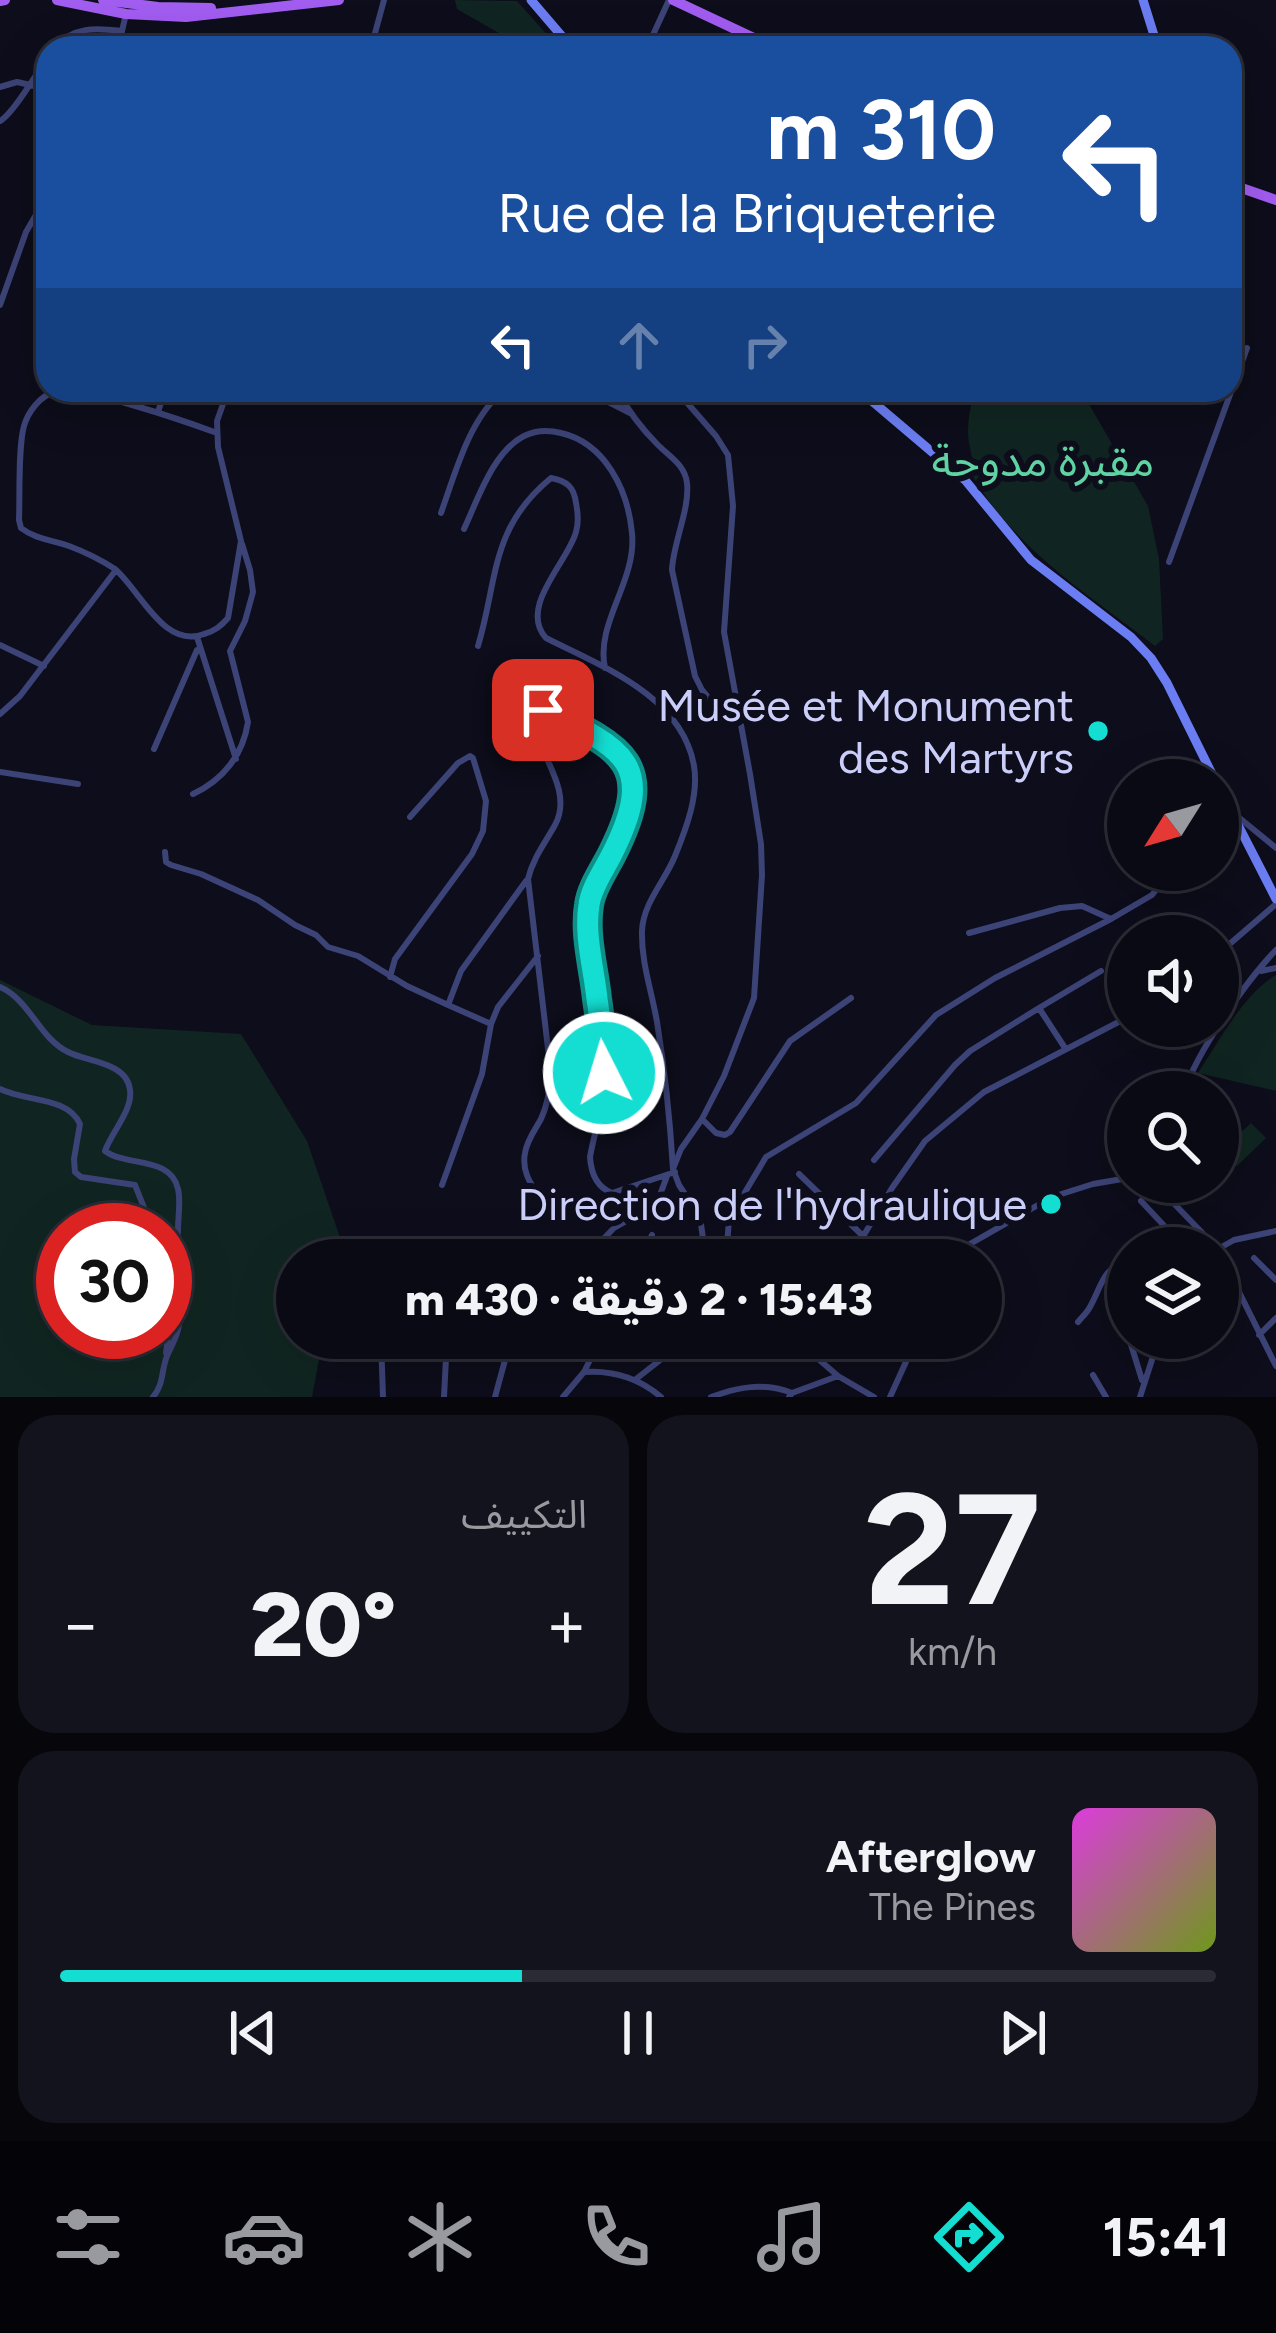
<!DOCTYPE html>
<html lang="ar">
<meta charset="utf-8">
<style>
body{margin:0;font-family:Figtree,"Noto Sans Arabic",sans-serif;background:#13131d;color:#f1f3f6;direction:rtl;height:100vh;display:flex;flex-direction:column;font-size:45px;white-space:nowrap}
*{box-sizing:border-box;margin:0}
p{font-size:39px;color:#999aa0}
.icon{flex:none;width:66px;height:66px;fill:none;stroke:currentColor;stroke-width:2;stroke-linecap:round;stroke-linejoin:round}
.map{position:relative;height:1397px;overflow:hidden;direction:ltr}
.panel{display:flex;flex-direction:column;gap:18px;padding:18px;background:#06060b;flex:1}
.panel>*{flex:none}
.guide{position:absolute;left:36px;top:36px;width:1206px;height:366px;border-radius:36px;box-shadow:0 12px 48px #0002,0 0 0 3px #2a2b34;direction:rtl;background:#1a4fa0;color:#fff;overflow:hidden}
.needle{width:78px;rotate:233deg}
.buttons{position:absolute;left:1107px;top:759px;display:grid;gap:24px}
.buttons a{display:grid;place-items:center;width:132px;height:132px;border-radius:50%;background:#0a0a14;box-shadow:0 12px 48px #0002,0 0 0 3px #2a2b34;font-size:60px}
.speed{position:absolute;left:36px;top:1203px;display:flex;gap:24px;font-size:60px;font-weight:700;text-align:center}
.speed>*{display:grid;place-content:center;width:156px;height:156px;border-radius:50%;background:#0a0a14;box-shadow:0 12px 48px #0002,0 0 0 3px #2a2b34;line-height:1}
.speed .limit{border:18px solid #d22;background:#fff;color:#111}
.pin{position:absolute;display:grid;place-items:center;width:102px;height:102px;color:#fff;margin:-51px;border-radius:24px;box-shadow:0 6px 18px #0006}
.me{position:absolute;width:132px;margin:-66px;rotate:355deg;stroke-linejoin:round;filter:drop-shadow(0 0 9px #0008)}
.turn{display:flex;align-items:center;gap:42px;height:252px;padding:0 48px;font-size:54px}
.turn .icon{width:156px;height:156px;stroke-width:2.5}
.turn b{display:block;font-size:84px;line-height:102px}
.lanes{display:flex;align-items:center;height:114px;padding:0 48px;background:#0003;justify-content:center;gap:60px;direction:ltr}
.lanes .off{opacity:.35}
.big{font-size:90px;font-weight:800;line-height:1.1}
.panel .widget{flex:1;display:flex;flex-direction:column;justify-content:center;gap:18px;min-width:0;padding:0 42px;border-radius:36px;background:#13131d}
.panel .dial{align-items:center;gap:0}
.dial b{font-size:156px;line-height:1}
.song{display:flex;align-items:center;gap:36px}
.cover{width:144px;height:144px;border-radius:18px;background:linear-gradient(135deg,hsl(300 70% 55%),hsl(80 70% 35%))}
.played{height:12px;border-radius:6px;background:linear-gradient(90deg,#14ded2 40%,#2a2b34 40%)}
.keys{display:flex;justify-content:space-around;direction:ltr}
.heat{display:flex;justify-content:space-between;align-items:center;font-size:66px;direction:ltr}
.panel .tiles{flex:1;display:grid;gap:18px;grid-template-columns:1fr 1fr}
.widget:last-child{grid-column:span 2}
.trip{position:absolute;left:276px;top:1239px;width:726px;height:120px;border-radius:60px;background:#0a0a14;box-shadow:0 12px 48px #0002,0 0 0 3px #2a2b34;font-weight:800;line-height:120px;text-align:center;direction:rtl}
.dock{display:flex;height:192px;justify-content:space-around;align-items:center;background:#040408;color:#999aa0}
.dock .icon{width:84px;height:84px}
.dock .current{color:#14ded2}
.dock b{font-size:54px;color:#f1f3f6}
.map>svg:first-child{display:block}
.green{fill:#102521;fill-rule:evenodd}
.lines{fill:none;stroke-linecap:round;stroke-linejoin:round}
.street{stroke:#3c4376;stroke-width:6}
.secondary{stroke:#6b7df2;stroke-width:9}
.primary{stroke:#a15cf0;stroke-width:10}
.route-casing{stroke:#0d9088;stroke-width:30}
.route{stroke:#14ded2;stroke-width:21}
.poi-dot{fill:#14ded2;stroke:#0d0d1b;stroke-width:4.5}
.labels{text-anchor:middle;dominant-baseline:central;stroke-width:12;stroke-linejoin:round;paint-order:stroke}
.park-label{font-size:45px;fill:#5fd3a3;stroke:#0d0d1b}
.poi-label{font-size:45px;fill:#cccefa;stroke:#0d0d1b;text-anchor:end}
</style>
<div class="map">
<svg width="1276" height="1397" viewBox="0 0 1276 1397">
<rect width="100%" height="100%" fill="#0d0d1b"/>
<path class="green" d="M 455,0 L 517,1 L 559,48 L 508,48 L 504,36 L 457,9 Z
M 975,390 L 1077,390 L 1086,399 L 1148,506 L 1159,559 L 1163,639 L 1155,646 C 1089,595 1013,548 971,473 C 975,457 968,448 968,432 C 968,419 971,402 975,390 Z
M 1276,975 L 1276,1091 L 1198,1073 C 1218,1043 1244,993 1276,975 Z
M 0,980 L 92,1025 L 241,1034 L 307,1141 L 346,1255 L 345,1260 L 297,1260 L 297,1338 L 323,1338 L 312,1397 L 0,1397 ZM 63,1230 L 165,1230 L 165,1332 L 63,1332 Z
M 1251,1123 L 1266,1138 L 1237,1166 L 1222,1150 Z"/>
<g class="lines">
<path class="street" d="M 54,48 C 74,26 95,28 122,31
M 118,48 L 126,14
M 371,48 L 384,0
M 647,48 L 669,0
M 0,87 L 17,82 L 48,89
M 0,121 C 13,114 38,72 48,56
M 0,305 L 26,232 L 48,194
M 585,390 L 632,414
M 617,390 C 627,409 643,430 658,445 C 670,457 685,465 687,483 C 690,509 673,543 672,570 L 695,676 L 702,690 L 716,707 L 740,713
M 676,390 L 716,436 L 728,455 L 733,506 L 724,632 L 750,774 L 761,844 L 762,875 L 754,998 L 724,1076 L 702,1119 L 681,1149 L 673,1169 L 679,1185 L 700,1217 L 706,1260
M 158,412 L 165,390
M 441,513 C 456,471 469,419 504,390
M 464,529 C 478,499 493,452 524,436 C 536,430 549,430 561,433 C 605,443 628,490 632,533 C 637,581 595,623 605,668
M 1169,562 L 1247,348
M 115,569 C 101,560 85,552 69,546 C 52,540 35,539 21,528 L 19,520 C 20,495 18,447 24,426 C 28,412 40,396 54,392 C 82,385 187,422 217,433
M 197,637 L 236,759
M 0,645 L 44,666
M 478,646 C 498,579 490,528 551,478 C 567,481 574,487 576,503 C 578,513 579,522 576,532 C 568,562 518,607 546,638 C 601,666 682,696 694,766 C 699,795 686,829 675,856 C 665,881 643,903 642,931 C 641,962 652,992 657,1022 C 665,1071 670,1120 673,1169
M 0,714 L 20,696 L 116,570 C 141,592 164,649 204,634 C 215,631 221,626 228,618 L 241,541 L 218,447 L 217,421 L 228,390
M 154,749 L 197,650
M 0,772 L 78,784
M 193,794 C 223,780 243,755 248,722 L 230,651 L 245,621 L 253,592 L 250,570 L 242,544
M 1237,816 L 1276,848
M 1218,818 L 1240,834
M 165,852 L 166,862 L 171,865 L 201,874 L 258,900 L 295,925 L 316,935 L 328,947 L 358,956 L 407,986 L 448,1005
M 526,881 L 461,971 L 448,1005 L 491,1024 L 498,1007 L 538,956
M 969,933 L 1060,908 L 1082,906 L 1111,919
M 1218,954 L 1276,904
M 1261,971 L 1276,968
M 390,977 L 395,959 L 472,854 L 483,831 L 486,801 L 473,758 L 470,756 L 458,763 L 410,817
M 0,987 C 30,1000 39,1038 68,1052 C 87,1062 127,1062 130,1090 C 133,1110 111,1133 105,1151 C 127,1167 171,1156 178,1189 C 181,1201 178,1217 178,1229 C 177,1245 178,1262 165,1273
M 1039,1008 L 1101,971
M 0,1089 C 25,1102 67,1096 80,1124 L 74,1159 L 75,1172 L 81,1177 L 135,1185 L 153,1230
M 1184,1092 C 1197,1052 1246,981 1276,950
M 702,1119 L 716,1133 L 725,1135 L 730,1132 L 790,1041 L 851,998
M 874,1160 L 955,1065 L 970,1051 L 1039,1008 L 1065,1048
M 799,1174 L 864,1237
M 1153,1182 L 1217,1248
M 442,1185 L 482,1074 L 491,1024
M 626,1189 C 612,1195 597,1204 583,1207 C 551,1214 519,1184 525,1153 C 527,1140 535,1130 541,1119 C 548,1104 550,1090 551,1074 L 528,879 C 533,858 545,843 555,825 C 572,794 545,761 535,731 L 543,710 C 574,725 619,738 632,773 C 648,816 598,862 590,901 C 582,933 594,970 598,1002 C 602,1034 608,1072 602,1103 C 599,1121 593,1139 590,1157 C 591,1173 596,1187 612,1193 L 675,1172
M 1141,1201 L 1185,1248
M 1218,1249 L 1234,1240 L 1276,1231
M 1218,1250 L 1276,1366
M 1254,1258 L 1276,1280
M 583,1260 L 614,1228 L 651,1207 L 660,1195 L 667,1176
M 640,1260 L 652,1235
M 726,1260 L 729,1219 L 766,1157 L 856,1103 L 936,1015 L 995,978 L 1111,919 L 1152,895 L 1172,870
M 849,1260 L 892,1188 L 925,1141 L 984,1092 L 1128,1017
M 942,1260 L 1052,1197 L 1093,1184 L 1128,1178
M 165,1322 L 169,1328 L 166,1353
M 1078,1322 C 1083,1316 1088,1312 1091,1305 C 1102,1285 1102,1269 1128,1260
M 1259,1335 L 1276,1318
M 381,1338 L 383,1397
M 794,1338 L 838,1376 L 874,1397
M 1129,1338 L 1142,1380
M 538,1339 L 539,1338
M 584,1372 C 613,1370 639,1378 661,1397
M 1093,1375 L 1106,1397
M 636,1379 L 682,1343 L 695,1338
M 153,1397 C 164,1384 161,1371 167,1356 C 172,1344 177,1338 179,1325 L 165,1311
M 444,1397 L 447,1338
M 495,1397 L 511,1338
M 563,1397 L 584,1372 L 601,1338
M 711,1397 C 738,1387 764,1382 792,1393
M 789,1397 L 792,1393 L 838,1376
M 890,1397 L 910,1353 L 912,1338
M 1140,1397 L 1159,1338"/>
<path class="secondary" d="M 531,0 L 572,48
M 1143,0 L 1158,48
M 859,390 L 965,480 L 1031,560 L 1131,637 L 1151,658 L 1167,683 L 1215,780
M 1218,786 L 1276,899"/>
<path class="primary" d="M 57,0 L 126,14 L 186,17 L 339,0
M 103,0 L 158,7 L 211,8
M 673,0 L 775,48
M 0,1 L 5,0
M 1230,184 L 1276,200"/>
</g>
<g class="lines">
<defs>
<path id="route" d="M 543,710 C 623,748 658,763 612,854 C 604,870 591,888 589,905 C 584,935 594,969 597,999 C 601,1023 602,1048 604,1073"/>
</defs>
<use href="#route" class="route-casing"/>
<use href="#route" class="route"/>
</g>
<g class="poi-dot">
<circle cx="1098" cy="731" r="12"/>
<circle cx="1051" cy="1204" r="12"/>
</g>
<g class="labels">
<g class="park-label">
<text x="1043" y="460">مقبرة مدوحة</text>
</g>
<g class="poi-label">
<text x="1074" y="705">Musée et Monument<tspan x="1074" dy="52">des Martyrs</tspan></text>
<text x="1027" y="1204">Direction de l'hydraulique</text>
</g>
</g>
</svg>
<div class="buttons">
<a><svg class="needle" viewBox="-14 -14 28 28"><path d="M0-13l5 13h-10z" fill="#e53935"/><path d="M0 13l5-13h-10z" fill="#999aa0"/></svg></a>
<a><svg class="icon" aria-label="sound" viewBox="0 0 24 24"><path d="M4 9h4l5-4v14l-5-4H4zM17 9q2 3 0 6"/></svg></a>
<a><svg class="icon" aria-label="search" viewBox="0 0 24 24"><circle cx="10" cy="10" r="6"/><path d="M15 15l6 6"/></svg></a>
<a><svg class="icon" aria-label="layers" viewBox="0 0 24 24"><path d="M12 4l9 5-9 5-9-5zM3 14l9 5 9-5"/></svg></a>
</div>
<div class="speed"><div class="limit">30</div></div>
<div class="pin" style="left:543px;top:710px;background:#d93025"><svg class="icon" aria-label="arrive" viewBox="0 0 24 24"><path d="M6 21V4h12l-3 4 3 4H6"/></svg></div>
<svg class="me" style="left:604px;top:1073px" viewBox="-20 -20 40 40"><circle r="17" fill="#14ded2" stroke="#fff" stroke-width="3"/><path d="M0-11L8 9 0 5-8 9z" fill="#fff"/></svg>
<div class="trip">15:43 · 2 دقيقة · 430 m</div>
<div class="guide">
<div class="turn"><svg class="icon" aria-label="left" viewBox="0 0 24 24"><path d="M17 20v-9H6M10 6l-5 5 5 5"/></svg><div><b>310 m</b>Rue de la Briqueterie</div></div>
<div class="lanes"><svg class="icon" aria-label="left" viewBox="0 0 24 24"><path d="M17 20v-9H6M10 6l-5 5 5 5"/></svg><svg class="icon off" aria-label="ahead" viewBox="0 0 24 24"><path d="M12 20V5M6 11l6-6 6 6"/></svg><svg class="icon off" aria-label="right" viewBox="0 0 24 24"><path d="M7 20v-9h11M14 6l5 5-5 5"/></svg></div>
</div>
</div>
<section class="panel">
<div class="tiles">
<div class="widget dial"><b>27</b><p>km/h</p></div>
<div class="widget"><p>التكييف</p>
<div class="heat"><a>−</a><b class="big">20°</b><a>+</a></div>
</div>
<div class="widget">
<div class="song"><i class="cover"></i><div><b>Afterglow</b><p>The Pines</p></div></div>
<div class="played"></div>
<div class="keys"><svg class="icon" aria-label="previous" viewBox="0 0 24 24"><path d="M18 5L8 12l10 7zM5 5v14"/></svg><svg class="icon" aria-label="pause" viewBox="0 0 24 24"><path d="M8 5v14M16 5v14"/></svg><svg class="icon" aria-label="next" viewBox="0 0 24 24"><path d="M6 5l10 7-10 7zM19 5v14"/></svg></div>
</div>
</div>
</section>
<nav class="dock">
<b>15:41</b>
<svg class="icon current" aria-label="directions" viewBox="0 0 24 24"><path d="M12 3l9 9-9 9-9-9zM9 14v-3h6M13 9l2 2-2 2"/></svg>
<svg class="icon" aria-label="music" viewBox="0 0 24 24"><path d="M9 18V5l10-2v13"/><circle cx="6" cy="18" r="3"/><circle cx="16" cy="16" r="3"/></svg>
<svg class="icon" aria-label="phone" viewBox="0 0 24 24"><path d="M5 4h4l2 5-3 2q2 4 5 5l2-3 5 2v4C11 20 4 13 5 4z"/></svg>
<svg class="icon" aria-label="climate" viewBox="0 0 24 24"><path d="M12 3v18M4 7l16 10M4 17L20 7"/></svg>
<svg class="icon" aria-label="car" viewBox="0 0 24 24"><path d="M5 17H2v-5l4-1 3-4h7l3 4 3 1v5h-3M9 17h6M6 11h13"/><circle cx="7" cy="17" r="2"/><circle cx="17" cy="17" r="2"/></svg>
<svg class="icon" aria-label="filters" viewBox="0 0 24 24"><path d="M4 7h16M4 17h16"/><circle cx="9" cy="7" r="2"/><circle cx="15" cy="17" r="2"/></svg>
</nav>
